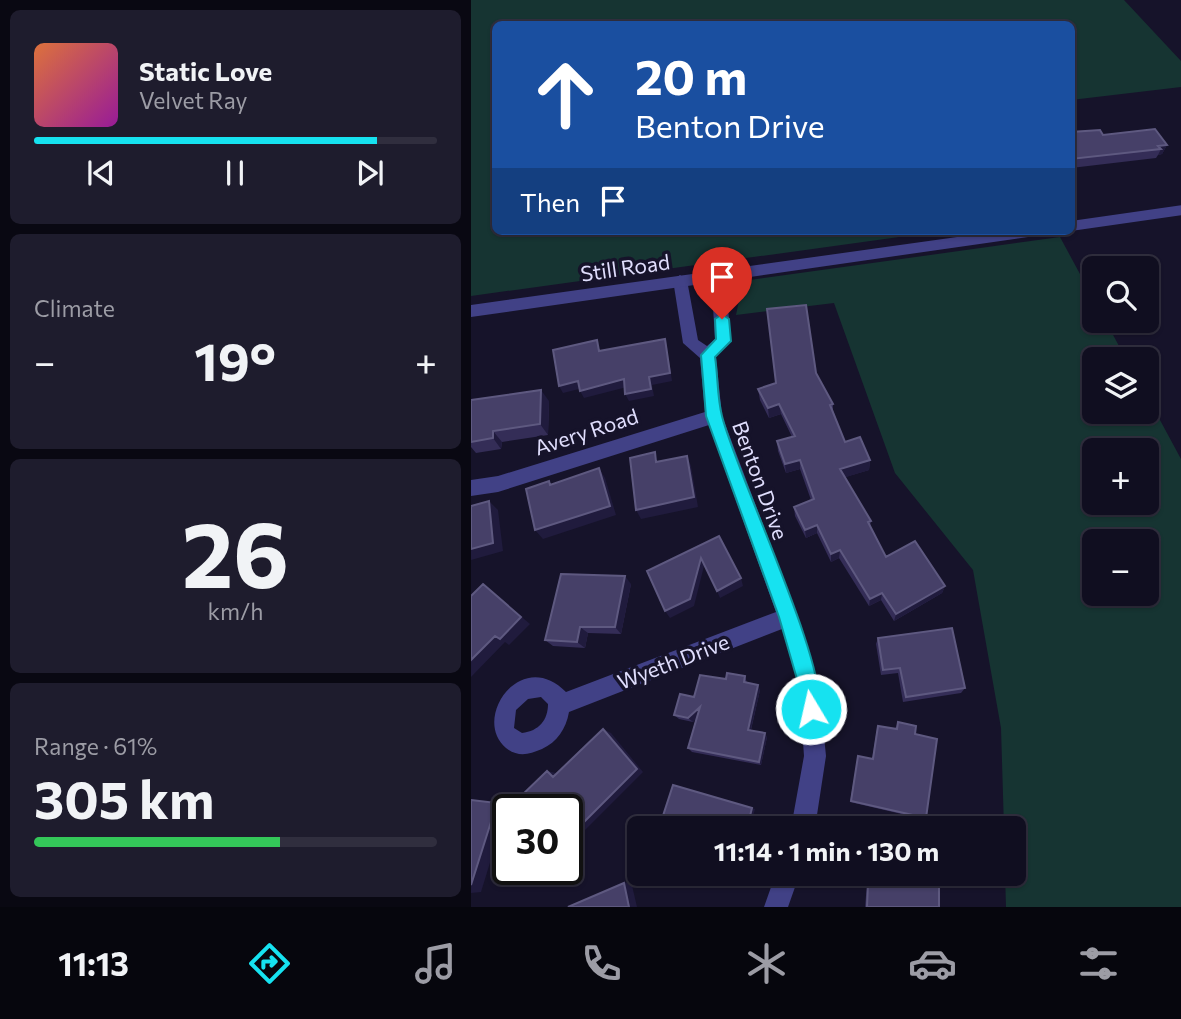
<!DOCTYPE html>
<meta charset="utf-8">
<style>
body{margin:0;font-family:Commissioner,sans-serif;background:#1e1c2d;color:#f1f3f6;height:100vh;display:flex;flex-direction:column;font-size:26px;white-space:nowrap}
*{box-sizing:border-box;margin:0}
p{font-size:23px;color:#9c9ca5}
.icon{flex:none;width:38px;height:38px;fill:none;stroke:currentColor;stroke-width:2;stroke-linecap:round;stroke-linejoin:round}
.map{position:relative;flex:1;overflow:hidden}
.details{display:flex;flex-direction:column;gap:10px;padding:10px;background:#090812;width:471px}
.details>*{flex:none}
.guide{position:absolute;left:21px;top:21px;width:583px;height:214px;border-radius:10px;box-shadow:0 2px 5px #0004,0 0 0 2px #302e3e;background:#1a4fa0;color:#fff;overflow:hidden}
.fabs{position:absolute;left:611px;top:256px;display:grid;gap:14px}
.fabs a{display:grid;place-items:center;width:77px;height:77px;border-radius:10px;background:#100e20;box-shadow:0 2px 5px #0004,0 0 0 2px #302e3e;font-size:35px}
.speed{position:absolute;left:21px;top:794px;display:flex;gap:14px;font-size:35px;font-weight:700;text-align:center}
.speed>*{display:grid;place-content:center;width:91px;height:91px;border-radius:50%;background:#100e20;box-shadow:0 2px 5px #0004,0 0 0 2px #302e3e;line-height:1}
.speed .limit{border:4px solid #111;border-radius:10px;background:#fff;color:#111}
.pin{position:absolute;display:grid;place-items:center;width:60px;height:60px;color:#fff;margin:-72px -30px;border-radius:50% 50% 50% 0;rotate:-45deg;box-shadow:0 0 7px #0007}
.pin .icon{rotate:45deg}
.me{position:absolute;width:77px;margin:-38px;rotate:351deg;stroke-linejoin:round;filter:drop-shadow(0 0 5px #0008)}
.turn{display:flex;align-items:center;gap:24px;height:147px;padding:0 28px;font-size:32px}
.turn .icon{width:91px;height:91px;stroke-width:2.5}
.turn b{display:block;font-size:49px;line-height:60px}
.then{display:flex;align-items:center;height:66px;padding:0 28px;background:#0003;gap:14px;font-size:26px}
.big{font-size:52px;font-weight:700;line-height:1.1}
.details .widget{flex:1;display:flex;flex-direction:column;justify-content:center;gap:10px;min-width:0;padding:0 24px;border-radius:10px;background:#1e1c2d}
.details .dial{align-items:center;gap:0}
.dial b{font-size:91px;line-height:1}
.song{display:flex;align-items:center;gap:21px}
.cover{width:84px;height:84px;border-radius:10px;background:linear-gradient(135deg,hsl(20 70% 55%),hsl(300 70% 35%))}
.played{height:7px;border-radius:4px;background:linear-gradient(90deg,#16e2f0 85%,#302e3e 85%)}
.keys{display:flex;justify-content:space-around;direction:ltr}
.heat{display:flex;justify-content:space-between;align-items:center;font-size:38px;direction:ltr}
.charge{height:10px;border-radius:5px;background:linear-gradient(90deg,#34c759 61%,#302e3e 0)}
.trip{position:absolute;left:156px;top:816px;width:399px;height:70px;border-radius:10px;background:#100e20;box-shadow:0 2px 5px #0004,0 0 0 2px #302e3e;font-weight:700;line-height:70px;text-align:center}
.tab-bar{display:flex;height:112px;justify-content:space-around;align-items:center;background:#06060d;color:#9c9ca5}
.tab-bar .icon{width:49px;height:49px}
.tab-bar .active{color:#16e2f0}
.tab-bar b{font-size:32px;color:#f1f3f6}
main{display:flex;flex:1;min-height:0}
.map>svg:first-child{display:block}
.green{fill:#163432;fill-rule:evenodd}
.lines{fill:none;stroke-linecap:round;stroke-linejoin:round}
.minor{fill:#414186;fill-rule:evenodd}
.tertiary{fill:#414186;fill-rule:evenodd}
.wall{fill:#342d57}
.shaded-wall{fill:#201b3d}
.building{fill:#464068;stroke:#5e5980;stroke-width:2}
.route{fill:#16e2f0;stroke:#0e939c;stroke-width:2}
.labels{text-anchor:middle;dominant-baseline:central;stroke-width:7;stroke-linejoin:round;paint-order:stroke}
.street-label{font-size:21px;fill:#e0defd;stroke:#16132a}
</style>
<main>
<section class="details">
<div class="widget">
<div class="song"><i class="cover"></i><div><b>Static Love</b><p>Velvet Ray</p></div></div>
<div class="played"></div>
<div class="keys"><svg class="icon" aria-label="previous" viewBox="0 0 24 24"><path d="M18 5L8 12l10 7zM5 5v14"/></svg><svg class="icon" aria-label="pause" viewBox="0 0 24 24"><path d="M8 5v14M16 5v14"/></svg><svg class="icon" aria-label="next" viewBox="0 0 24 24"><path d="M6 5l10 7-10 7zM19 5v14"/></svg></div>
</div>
<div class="widget"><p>Climate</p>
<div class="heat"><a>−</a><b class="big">19°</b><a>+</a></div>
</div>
<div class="widget dial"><b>26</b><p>km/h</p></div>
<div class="widget"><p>Range · 61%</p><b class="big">305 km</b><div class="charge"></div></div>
</section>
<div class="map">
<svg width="711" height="907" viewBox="0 0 711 907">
<rect width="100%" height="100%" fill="#16132a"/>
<path class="green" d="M 0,0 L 653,0 L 710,61 L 710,87 L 600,100 L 600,24 L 24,24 L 24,231 L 457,231 L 457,233 L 0,296 Z
M 589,237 L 623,300 L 623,320 L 634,320 L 655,359 L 623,359 L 623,411 L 676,411 L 676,396 L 710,459 L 710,907 L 535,907 L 534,873 L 542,873 L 542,828 L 533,828 L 530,728 L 502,570 L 424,473 L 363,303 L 265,315 L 272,281 ZM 623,450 L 676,450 L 676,502 L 623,502 ZM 623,541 L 676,541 L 676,593 L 623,593 Z"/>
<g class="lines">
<path class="minor" d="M 247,270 L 254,275 L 260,341 L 245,357 L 251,416 L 327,617 L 348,686 L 355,756 L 344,828 L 320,828 L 333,756 L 328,686 L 311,629 L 98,712 C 95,729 86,742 71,749 C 57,755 47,757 35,748 C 0,719 50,646 95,692 L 305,612 L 238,425 L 27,492 L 0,496 L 0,480 L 27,476 L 234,412 L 229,358 L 212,343 L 202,280 L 209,275 L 216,280 L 227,340 L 236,346 L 244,339 L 240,275 ZM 70,697 L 77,704 C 77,720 68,731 51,733 L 43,728 L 45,710 L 57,699 Z
M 305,873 L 329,873 L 317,907 L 293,907 Z"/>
<path class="tertiary" d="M 711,205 L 711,215 L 600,231 L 600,221 Z
M 529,231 L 571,231 L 564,236 L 0,317 L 0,305 Z"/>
</g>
<path class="wall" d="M 600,132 L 632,135 L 696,145 L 691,154 L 687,155 L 685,158 L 600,168 Z
M 345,373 L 362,404 L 362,411 L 374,442 L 399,460 L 398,470 L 374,477 L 400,521 L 399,526 L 415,557 L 474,586 L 471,593 L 423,621 L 410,600 L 398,606 L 368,558 L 360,562 L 346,533 L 335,538 L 324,516 L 323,507 L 340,500 L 329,469 L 315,473 L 307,451 L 306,441 L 321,437 L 310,414 L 298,418 L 289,400 L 287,389 Z
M 0,400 L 78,401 L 77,435 L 31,442 L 30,449 L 5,453 L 0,447 Z
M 160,584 L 150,634 L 117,633 L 114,648 L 82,646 L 74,640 Z
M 407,638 L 494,688 L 490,693 L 432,702 L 427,673 L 410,675 L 405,644 Z
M 274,676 L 276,683 L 289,690 L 280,730 L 296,737 L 290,765 L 221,752 L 217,748 L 225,718 L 222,722 L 208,719 L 203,715 L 223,697 L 255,679 Z
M 427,722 L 444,734 L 455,818 L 452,819 L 379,802 L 387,756 L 401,759 L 406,729 L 407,726 L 424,729 Z
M 379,873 L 468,873 L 468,907 L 394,907 L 396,884 L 380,882 Z"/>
<path class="shaded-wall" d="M 696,145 L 691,154 L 687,155 L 690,149 L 687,146 Z
M 194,339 L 196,347 L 201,381 L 181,385 L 183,396 L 158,401 L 154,394 Z
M 153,379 L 156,387 L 113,398 L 109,391 Z
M 107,381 L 112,388 L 92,393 L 88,386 Z
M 70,390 L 78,401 L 77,435 L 69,424 Z
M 308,404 L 310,414 L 298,418 L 297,408 Z
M 22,431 L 31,442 L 30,449 L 22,438 Z
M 216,456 L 220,466 L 227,507 L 170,519 L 165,510 Z
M 329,460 L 329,469 L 315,473 L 314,464 Z
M 399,460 L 398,470 L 369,479 L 369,469 Z
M 128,468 L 134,478 L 145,515 L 72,539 L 64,530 Z
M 18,501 L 27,510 L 32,551 L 0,560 L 0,549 Z
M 346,525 L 346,533 L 335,538 L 334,530 Z
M 369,550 L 368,558 L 360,562 L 360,554 Z
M 230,558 L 233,566 L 223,606 L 199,618 L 194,611 Z
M 154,576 L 160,584 L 150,634 L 144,627 Z
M 270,578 L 272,586 L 249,598 L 246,591 Z
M 12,584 L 59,624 L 38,645 L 34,642 L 0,677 L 0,660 Z
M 474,586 L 471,593 L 423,621 L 425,614 Z
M 411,593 L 410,600 L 398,606 L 399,599 Z
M 109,627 L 117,633 L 114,648 L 106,642 Z
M 287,685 L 289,690 L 279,733 L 277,730 Z
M 229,707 L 233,711 L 222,722 L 217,718 Z
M 132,729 L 140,733 L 172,772 L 98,846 L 96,846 L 96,839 Z
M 294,733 L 296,737 L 290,765 L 288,762 Z
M 76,771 L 85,773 L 82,777 Z
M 26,803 L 37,804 L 10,892 L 0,893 L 0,885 Z
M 281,808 L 284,809 L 279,828 L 276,828 Z
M 160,881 L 166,907 L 158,907 L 153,883 Z"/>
<path class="building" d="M 684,129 L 696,145 L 687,146 L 690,149 L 600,159 L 600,132 L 629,130 L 632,135 Z
M 335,305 L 345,373 L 362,404 L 359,405 L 374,442 L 389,437 L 399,460 L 369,469 L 400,521 L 397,522 L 415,557 L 444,541 L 474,586 L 425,614 L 411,593 L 399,599 L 369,550 L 360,554 L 346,525 L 334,530 L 323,507 L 343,499 L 329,460 L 314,464 L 306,441 L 324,436 L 308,404 L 297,408 L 287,389 L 305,383 L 296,309 Z
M 194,339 L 199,373 L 178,377 L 180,389 L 154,394 L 153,379 L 109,391 L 107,381 L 88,386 L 82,350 L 126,340 L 128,351 Z
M 70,390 L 69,424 L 22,431 L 22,438 L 0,442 L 0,400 Z
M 184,452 L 185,462 L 216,456 L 223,497 L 165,510 L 159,458 Z
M 128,468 L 139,506 L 64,530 L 55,489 L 78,481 L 79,485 Z
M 18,501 L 22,543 L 0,549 L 0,506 Z
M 248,536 L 270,578 L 246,591 L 230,558 L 219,599 L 194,611 L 176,571 Z
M 90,574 L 154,576 L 144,627 L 109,627 L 106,642 L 74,640 Z
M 12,584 L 50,617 L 29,639 L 24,636 L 0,660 L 0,596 Z
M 481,628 L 494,688 L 435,697 L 429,668 L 412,670 L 407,638 Z
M 256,673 L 274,676 L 273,682 L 287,685 L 277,730 L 294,733 L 288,762 L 217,748 L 229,707 L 217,718 L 203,715 L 209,694 L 223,697 L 229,675 L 255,679 Z
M 427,722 L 445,726 L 444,734 L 466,739 L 455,818 L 380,801 L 387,756 L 402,759 L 407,726 L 426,729 Z
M 132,729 L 166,769 L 96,839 L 96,810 L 62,810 L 51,795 L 76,771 L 82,777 Z
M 202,785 L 281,808 L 276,828 L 188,828 Z
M 0,800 L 26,803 L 0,885 Z
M 380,873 L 468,873 L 468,907 L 396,907 L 397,884 L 380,882 Z
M 153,883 L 158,907 L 97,907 Z"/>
<path class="route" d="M 251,314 L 258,319 L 260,341 L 244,357 C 247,376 246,397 251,416 C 264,471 363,676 347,716 L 340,719 L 333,716 L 328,686 L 308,617 L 235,416 L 230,355 L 245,339 L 244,319 Z"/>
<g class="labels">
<g class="street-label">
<text transform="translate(154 267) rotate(-8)">Still Road</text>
<text transform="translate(115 431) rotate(-18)">Avery Road</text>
<text transform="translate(290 480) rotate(70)">Benton Drive</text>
<text transform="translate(202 661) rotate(-21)">Wyeth Drive</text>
</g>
</g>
</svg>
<div class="fabs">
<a><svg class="icon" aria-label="search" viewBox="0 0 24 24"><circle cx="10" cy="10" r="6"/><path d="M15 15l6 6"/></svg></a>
<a><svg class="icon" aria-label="layers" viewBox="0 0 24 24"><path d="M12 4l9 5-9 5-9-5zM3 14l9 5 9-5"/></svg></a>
<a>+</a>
<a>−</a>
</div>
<div class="speed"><div class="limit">30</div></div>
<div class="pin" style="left:251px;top:319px;background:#d93025"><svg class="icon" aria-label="arrive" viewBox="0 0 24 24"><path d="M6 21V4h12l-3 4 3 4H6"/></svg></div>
<svg class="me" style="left:340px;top:709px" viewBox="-20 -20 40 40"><circle r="17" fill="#16e2f0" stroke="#fff" stroke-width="3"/><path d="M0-11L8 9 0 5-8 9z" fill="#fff"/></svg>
<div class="trip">11:14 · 1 min · 130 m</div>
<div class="guide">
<div class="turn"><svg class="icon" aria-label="ahead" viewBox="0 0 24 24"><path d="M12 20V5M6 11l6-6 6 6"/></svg><div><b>20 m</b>Benton Drive</div></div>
<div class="then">Then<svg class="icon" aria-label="arrive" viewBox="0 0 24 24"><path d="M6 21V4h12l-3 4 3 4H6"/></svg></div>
</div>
</div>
</main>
<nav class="tab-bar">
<b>11:13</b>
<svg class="icon active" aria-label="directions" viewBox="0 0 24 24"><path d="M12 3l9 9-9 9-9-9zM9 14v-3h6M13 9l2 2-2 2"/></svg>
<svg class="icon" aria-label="music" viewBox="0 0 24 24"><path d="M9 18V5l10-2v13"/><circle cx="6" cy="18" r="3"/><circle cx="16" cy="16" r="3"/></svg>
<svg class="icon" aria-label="phone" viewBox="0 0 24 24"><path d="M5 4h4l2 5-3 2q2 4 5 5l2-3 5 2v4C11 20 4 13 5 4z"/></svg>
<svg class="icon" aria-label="climate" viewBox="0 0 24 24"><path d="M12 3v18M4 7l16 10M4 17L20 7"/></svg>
<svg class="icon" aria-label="car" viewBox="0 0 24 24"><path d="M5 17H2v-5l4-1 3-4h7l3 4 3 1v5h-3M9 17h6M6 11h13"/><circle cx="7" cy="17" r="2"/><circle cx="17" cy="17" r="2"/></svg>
<svg class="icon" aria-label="filters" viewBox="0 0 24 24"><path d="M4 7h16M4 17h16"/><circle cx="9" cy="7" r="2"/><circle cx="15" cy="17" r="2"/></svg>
</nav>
